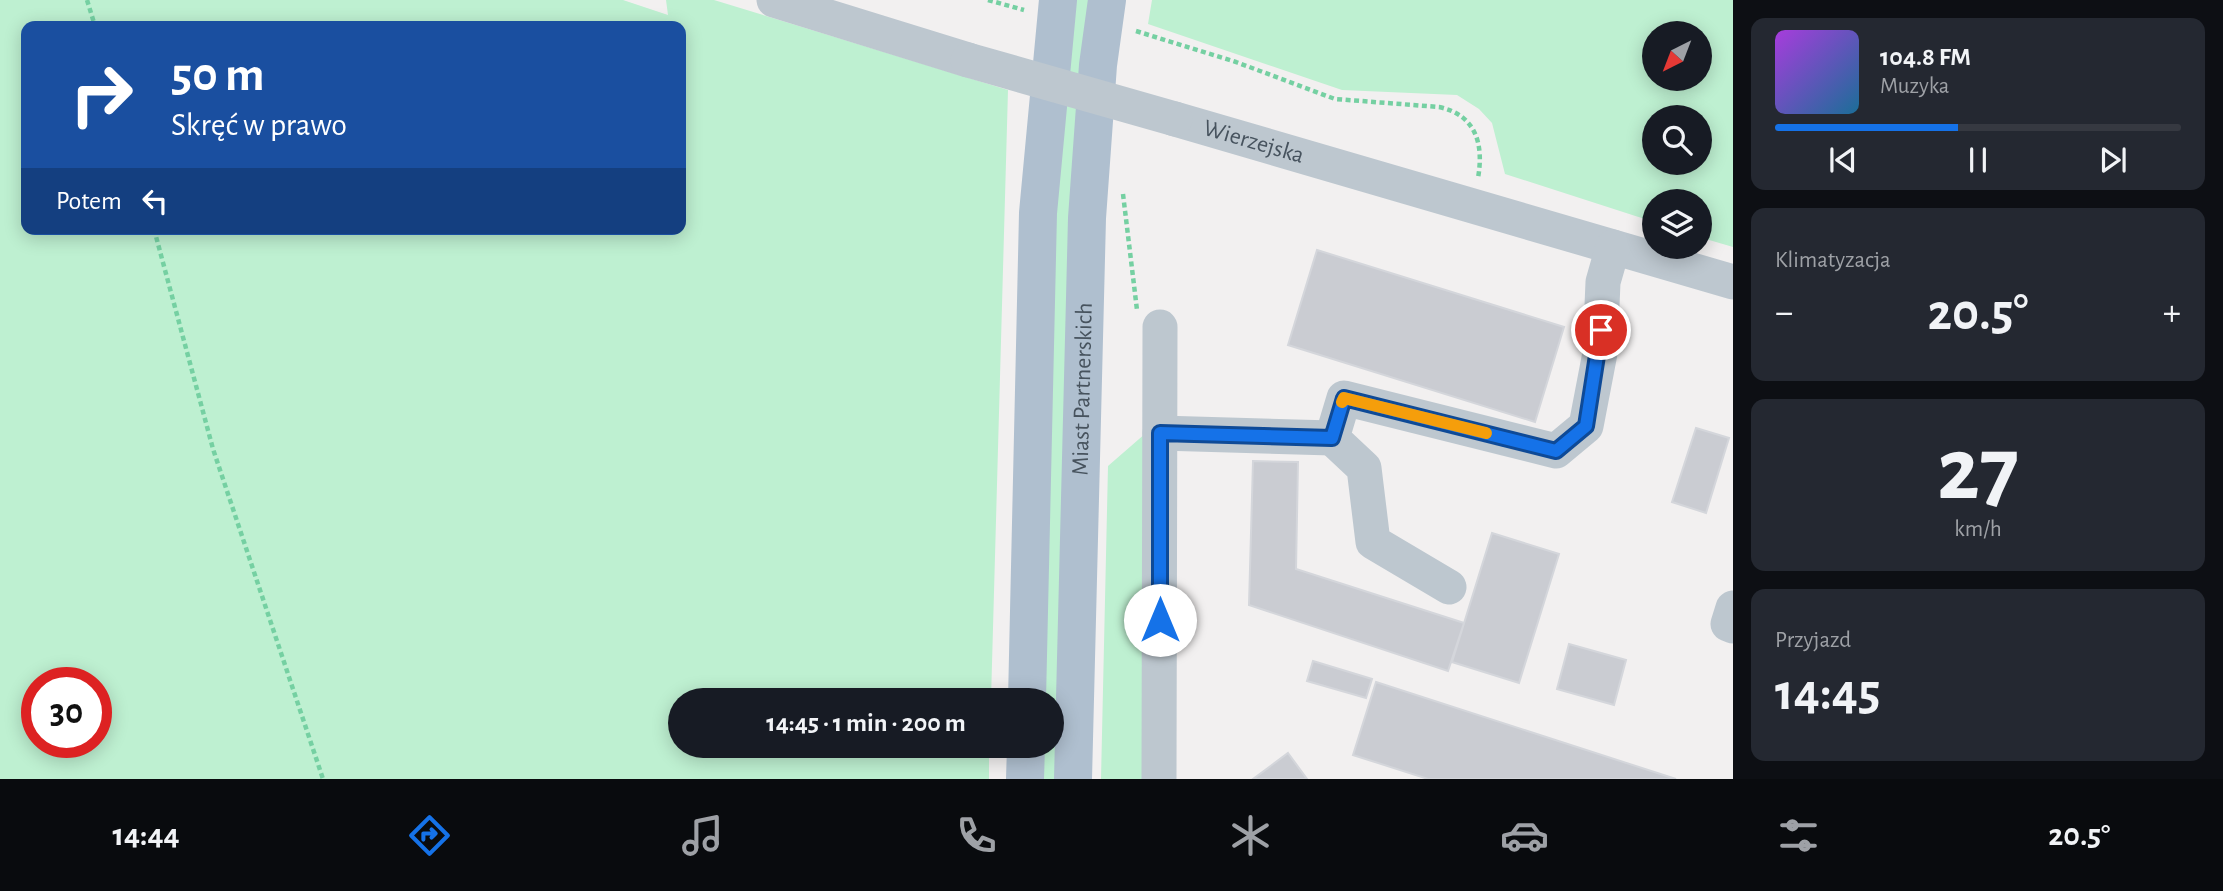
<!DOCTYPE html>
<html lang="pl">
<meta charset="utf-8">
<style>
body{margin:0;font-family:"Alegreya Sans",sans-serif;background:#242831;color:#f1f3f6;height:100vh;display:flex;flex-direction:column;font-size:26px;white-space:nowrap}
*{box-sizing:border-box;margin:0}
p{font-size:23px;color:#9ea1a6}
.icon{flex:none;width:38px;height:38px;fill:none;stroke:currentColor;stroke-width:2;stroke-linecap:round;stroke-linejoin:round}
.map{position:relative;flex:1;overflow:hidden}
.details{display:flex;flex-direction:column;gap:18px;padding:18px;background:#0d0f14;width:490px}
.details>*{flex:none}
.banner{position:absolute;left:21px;top:21px;width:665px;height:214px;border-radius:14px;box-shadow:0 4px 18px #0003;background:#1a4fa0;color:#fff;overflow:hidden}
.needle{width:46px;rotate:222deg}
.controls{position:absolute;left:1642px;top:21px;display:grid;gap:14px}
.controls a{display:grid;place-items:center;width:70px;height:70px;border-radius:50%;background:#171b24;box-shadow:0 4px 18px #0003;font-size:35px}
.speed{position:absolute;left:21px;top:667px;display:flex;gap:14px;font-size:35px;font-weight:700;text-align:center}
.speed>*{display:grid;place-content:center;width:91px;height:91px;border-radius:50%;background:#171b24;box-shadow:0 4px 18px #0003;line-height:1}
.speed .limit{border:10px solid #d22;background:#fff;color:#111}
.pin{position:absolute;display:grid;place-items:center;width:60px;height:60px;color:#fff;margin:-30px;border:4px solid #fff;border-radius:50%;box-shadow:0 2px 7px #0007}
.me{position:absolute;width:77px;margin:-38px;rotate:0deg;stroke-linejoin:round;filter:drop-shadow(0 0 5px #0008)}
.turn{display:flex;align-items:center;gap:24px;height:147px;padding:0 35px;font-size:32px}
.turn .icon{width:91px;height:91px;stroke-width:2.5}
.turn b{display:block;font-size:49px;line-height:60px}
.then{display:flex;align-items:center;height:66px;padding:0 35px;background:#0003;gap:14px;font-size:26px}
.big{font-size:52px;font-weight:600;line-height:1.1}
.details .widget{flex:1;display:flex;flex-direction:column;justify-content:center;gap:10px;min-width:0;padding:0 24px;border-radius:14px;background:#242831}
.details .dial{align-items:center;gap:0}
.dial b{font-size:91px;line-height:1}
.song{display:flex;align-items:center;gap:21px}
.cover{width:84px;height:84px;border-radius:10px;background:linear-gradient(135deg,hsl(280 70% 55%),hsl(200 70% 35%))}
.played{height:7px;border-radius:4px;background:linear-gradient(90deg,#1572e8 45%,#363941 45%)}
.keys{display:flex;justify-content:space-around;direction:ltr}
.heat{display:flex;justify-content:space-between;align-items:center;font-size:38px;direction:ltr}
.trip{position:absolute;left:668px;top:688px;width:396px;height:70px;border-radius:35px;background:#171b24;box-shadow:0 4px 18px #0003;font-weight:600;line-height:70px;text-align:center}
.tabs{display:flex;height:112px;justify-content:space-around;align-items:center;background:#090b0e;color:#9ea1a6}
.tabs .icon{width:49px;height:49px}
.tabs .current{color:#1572e8}
.tabs b{font-size:32px;color:#f1f3f6}
main{display:flex;flex:1;min-height:0}
.map>svg:first-child{display:block}
.green{fill:#bef0d1;fill-rule:evenodd}
.building{fill:#caccd2;stroke:#d4d6db;stroke-width:2}
.lines{fill:none;stroke-linecap:round;stroke-linejoin:round}
.path{stroke:#75d0a2;stroke-width:4.5;stroke-dasharray:5 3.5;stroke-linecap:butt}
.minor{stroke:#bdc7cf;stroke-width:35}
.major{stroke:#afbfcf;stroke-width:38}
.minor-bridge{stroke:#bdc7cf;stroke-width:35}
.route-casing{stroke:#0e4a97;stroke-width:18}
.route{stroke:#1572e8;stroke-width:12}
.slow{stroke:#f59e0b;stroke-width:12}
.labels{text-anchor:middle;dominant-baseline:central;stroke-width:7;stroke-linejoin:round;paint-order:stroke}
.street-label{font-size:24px;fill:#47535e;stroke:#fff}
</style>
<main>
<div class="map">
<svg width="1733" height="779" viewBox="0 0 1733 779">
<rect width="100%" height="100%" fill="#f2f0f0"/>
<path class="green" d="M 0,0 L 623,0 L 668,15 L 666,0 L 714,0 L 1008,90 L 991,700 L 681,700 L 681,746 L 989,746 L 989,779 L 0,779 ZM 26,26 L 681,26 L 681,229 L 26,229 ZM 37,682 L 96,682 L 96,742 L 37,742 Z
M 1074,0 L 1091,0 L 1057,779 L 1040,779 L 1041,746 L 1052,746 L 1052,700 L 1042,700 L 1052,260 Z
M 1152,0 L 1733,0 L 1733,247 L 1699,237 L 1699,201 L 1654,201 L 1654,222 L 1505,174 L 1492,123 L 1479,109 L 1457,95 L 1342,90 L 1148,24 ZM 1699,33 L 1699,79 L 1654,79 L 1654,33 ZM 1699,117 L 1699,163 L 1654,163 L 1654,117 Z
M 1154,426 L 1142,779 L 1101,779 L 1108,466 Z"/>
<path class="building" d="M 1317,250 L 1564,327 L 1535,422 L 1288,345 Z
M 1696,428 L 1729,438 L 1706,513 L 1672,502 Z
M 1253,461 L 1298,462 L 1296,569 L 1464,623 L 1448,671 L 1249,605 Z
M 1492,533 L 1559,554 L 1519,683 L 1452,662 Z
M 1569,644 L 1626,660 L 1614,705 L 1557,689 Z
M 1313,661 L 1372,679 L 1366,698 L 1307,681 Z
M 1376,682 L 1676,779 L 1428,779 L 1353,755 Z
M 1288,753 L 1307,779 L 1253,779 Z"/>
<g class="lines">
<path class="path" d="M 87,0 L 95,26
M 988,0 L 1024,10
M 1136,31 L 1236,62 L 1335,99 L 1439,107 C 1476,115 1484,144 1478,178
M 1123,194 L 1137,310
M 154,229 L 213,449 L 323,779"/>
<g class="minor">
<path d="M 774,0 L 968,60"/>
<path id="s1" d="M 1175,119 L 1733,282"/>
<path d="M 1160,433 L 1332,438"/>
<path d="M 1449,587 L 1373,542 L 1364,468 L 1332,438 L 1344,398 L 1556,451 L 1586,426 L 1600,353 L 1603,282 L 1613,247"/>
<path d="M 1733,608 L 1728,624 L 1733,626"/>
<path d="M 1159,779 L 1160,327"/>
</g>
<g class="major">
<path d="M 1027,700 L 1038,213 L 1058,0"/>
<path d="M 1025,779 L 1026,746"/>
<path id="s2" d="M 1073,779 L 1087,218 L 1098,65 L 1107,0"/>
</g>
<path class="minor-bridge" d="M 968,60 L 1175,119"/>
</g>
<g class="lines">
<defs>
<path id="route" d="M 1160,620 L 1160,433 L 1332,438 L 1344,398 L 1556,451 L 1586,426 L 1601,330"/>
</defs>
<use href="#route" class="route-casing"/>
<use href="#route" class="route"/>
<path class="slow" d="M 1342,402 L 1344,398 L 1486,433"/>
</g>
<g class="labels">
<g class="street-label">
<text stroke="none"><textPath href="#s1" startOffset="82">Wierzejska</textPath></text>
<text stroke="none"><textPath href="#s2" startOffset="390">Miast Partnerskich</textPath></text>
</g>
</g>
</svg>
<div class="controls">
<a><svg class="needle" viewBox="-14 -14 28 28"><path d="M0-13l5 13h-10z" fill="#e53935"/><path d="M0 13l5-13h-10z" fill="#9ea1a6"/></svg></a>
<a><svg class="icon" aria-label="search" viewBox="0 0 24 24"><circle cx="10" cy="10" r="6"/><path d="M15 15l6 6"/></svg></a>
<a><svg class="icon" aria-label="layers" viewBox="0 0 24 24"><path d="M12 4l9 5-9 5-9-5zM3 14l9 5 9-5"/></svg></a>
</div>
<div class="speed"><div class="limit">30</div></div>
<div class="pin" style="left:1601px;top:330px;background:#d93025"><svg class="icon" aria-label="arrive" viewBox="0 0 24 24"><path d="M6 21V4h12l-3 4 3 4H6"/></svg></div>
<svg class="me" style="left:1160px;top:620px" viewBox="-20 -20 40 40"><circle r="19" fill="#fff"/><path d="M0-13L10 11 0 6-10 11z" fill="#1572e8"/></svg>
<div class="trip">14:45 · 1 min · 200 m</div>
<div class="banner">
<div class="turn"><svg class="icon" aria-label="right" viewBox="0 0 24 24"><path d="M7 20v-9h11M14 6l5 5-5 5"/></svg><div><b>50 m</b>Skręć w prawo</div></div>
<div class="then">Potem<svg class="icon" aria-label="left" viewBox="0 0 24 24"><path d="M17 20v-9H6M10 6l-5 5 5 5"/></svg></div>
</div>
</div>
<section class="details">
<div class="widget">
<div class="song"><i class="cover"></i><div><b>104.8 FM</b><p>Muzyka</p></div></div>
<div class="played"></div>
<div class="keys"><svg class="icon" aria-label="previous" viewBox="0 0 24 24"><path d="M18 5L8 12l10 7zM5 5v14"/></svg><svg class="icon" aria-label="pause" viewBox="0 0 24 24"><path d="M8 5v14M16 5v14"/></svg><svg class="icon" aria-label="next" viewBox="0 0 24 24"><path d="M6 5l10 7-10 7zM19 5v14"/></svg></div>
</div>
<div class="widget"><p>Klimatyzacja</p>
<div class="heat"><a>−</a><b class="big">20.5°</b><a>+</a></div>
</div>
<div class="widget dial"><b>27</b><p>km/h</p></div>
<div class="widget"><p>Przyjazd</p><b class="big">14:45</b></div>
</section>
</main>
<nav class="tabs">
<b>14:44</b>
<svg class="icon current" aria-label="directions" viewBox="0 0 24 24"><path d="M12 3l9 9-9 9-9-9zM9 14v-3h6M13 9l2 2-2 2"/></svg>
<svg class="icon" aria-label="music" viewBox="0 0 24 24"><path d="M9 18V5l10-2v13"/><circle cx="6" cy="18" r="3"/><circle cx="16" cy="16" r="3"/></svg>
<svg class="icon" aria-label="phone" viewBox="0 0 24 24"><path d="M5 4h4l2 5-3 2q2 4 5 5l2-3 5 2v4C11 20 4 13 5 4z"/></svg>
<svg class="icon" aria-label="climate" viewBox="0 0 24 24"><path d="M12 3v18M4 7l16 10M4 17L20 7"/></svg>
<svg class="icon" aria-label="car" viewBox="0 0 24 24"><path d="M5 17H2v-5l4-1 3-4h7l3 4 3 1v5h-3M9 17h6M6 11h13"/><circle cx="7" cy="17" r="2"/><circle cx="17" cy="17" r="2"/></svg>
<svg class="icon" aria-label="filters" viewBox="0 0 24 24"><path d="M4 7h16M4 17h16"/><circle cx="9" cy="7" r="2"/><circle cx="15" cy="17" r="2"/></svg>
<b>20.5°</b>
</nav>
